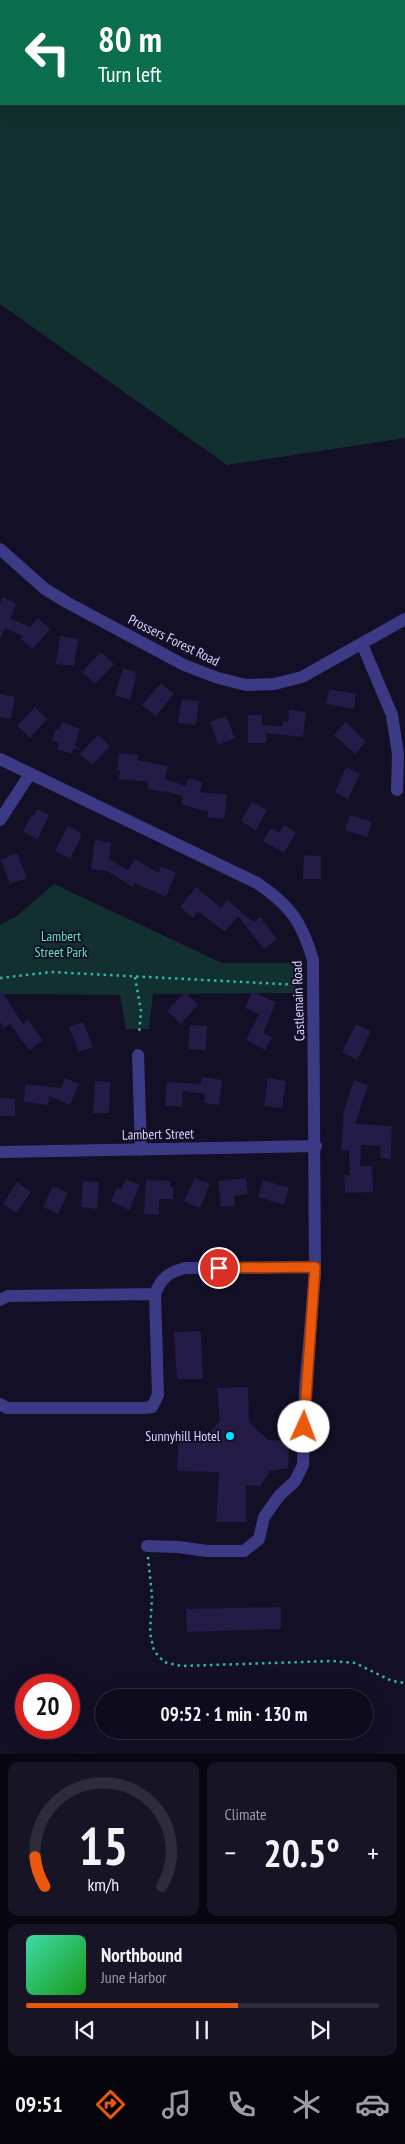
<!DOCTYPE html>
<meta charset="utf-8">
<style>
body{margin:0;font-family:"PT Sans Narrow",sans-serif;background:#171425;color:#f1f3f6;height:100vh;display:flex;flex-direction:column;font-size:19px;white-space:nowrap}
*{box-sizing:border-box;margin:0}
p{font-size:16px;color:#9b9ba3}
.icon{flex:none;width:28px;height:28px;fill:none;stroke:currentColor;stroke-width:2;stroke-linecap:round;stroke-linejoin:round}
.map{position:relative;height:1754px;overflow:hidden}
.drawer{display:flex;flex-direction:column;gap:8px;padding:8px;background:#08060f;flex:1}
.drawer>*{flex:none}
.guide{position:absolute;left:0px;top:0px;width:405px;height:105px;box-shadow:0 5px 20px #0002,0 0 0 1px #2e2b3b;background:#0b6e4f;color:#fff;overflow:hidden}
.speed{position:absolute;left:15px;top:1674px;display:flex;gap:10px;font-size:25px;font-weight:700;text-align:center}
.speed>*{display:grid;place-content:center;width:65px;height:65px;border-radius:50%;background:#0e0b1c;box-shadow:0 5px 20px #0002,0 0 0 1px #2e2b3b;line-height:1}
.speed .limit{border:8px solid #d22;background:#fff;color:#111}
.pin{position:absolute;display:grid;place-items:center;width:42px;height:42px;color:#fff;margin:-21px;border:2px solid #fff;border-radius:50%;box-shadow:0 1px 5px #0007}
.me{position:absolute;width:55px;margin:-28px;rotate:2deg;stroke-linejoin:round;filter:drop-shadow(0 0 4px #0008)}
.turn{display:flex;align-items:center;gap:18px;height:105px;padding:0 15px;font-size:22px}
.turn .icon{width:65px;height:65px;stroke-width:2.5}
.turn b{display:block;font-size:35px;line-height:42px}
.big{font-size:38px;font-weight:700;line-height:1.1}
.drawer .widget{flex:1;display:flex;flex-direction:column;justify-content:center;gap:8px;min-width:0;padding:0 18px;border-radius:10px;background:#171425}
.drawer .dial{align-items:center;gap:0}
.dial svg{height:130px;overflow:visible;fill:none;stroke:#2e2b3b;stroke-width:7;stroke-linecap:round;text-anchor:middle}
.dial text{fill:#f1f3f6;stroke:none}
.song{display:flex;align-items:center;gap:15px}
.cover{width:60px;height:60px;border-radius:8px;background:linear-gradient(135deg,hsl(160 70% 55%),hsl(120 70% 35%))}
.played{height:5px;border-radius:2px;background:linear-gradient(90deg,#ea580c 60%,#2e2b3b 60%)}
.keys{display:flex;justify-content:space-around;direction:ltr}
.heat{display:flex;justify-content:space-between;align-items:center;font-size:28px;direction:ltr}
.drawer .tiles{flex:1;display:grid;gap:8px;grid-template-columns:1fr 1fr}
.widget:last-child{grid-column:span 2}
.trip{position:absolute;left:95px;top:1689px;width:278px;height:50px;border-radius:25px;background:#0e0b1c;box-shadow:0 5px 20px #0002,0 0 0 1px #2e2b3b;font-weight:700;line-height:50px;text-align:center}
.tab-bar{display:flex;height:80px;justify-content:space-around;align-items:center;background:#06040b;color:#9b9ba3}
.tab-bar .icon{width:35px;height:35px}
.tab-bar .on{color:#ea580c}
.tab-bar b{font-size:22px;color:#f1f3f6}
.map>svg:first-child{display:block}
.green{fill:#12302f}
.building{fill:#241b47}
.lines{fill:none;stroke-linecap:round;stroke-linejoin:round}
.path{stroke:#2fb8b0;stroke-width:2.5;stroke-dasharray:2.5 4;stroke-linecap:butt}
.minor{stroke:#3d3a85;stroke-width:12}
.route-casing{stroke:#983908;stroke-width:12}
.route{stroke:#ea580c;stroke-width:9}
.poi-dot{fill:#00e5ff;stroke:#130f26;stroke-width:2}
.labels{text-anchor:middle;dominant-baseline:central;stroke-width:4;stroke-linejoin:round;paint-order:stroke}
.street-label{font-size:14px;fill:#d9d4ff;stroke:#130f26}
.park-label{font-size:14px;fill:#5fe0c0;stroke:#130f26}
.poi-label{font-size:14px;fill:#d9d4ff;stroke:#130f26;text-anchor:end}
</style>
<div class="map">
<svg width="405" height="1754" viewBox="0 0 405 1754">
<rect width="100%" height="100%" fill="#130f26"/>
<path class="green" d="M 0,0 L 186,1 L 1,1 L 1,104 L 404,104 L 405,68 L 405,438 L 227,465 L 0,304 Z
M 54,884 L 222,963 L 296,963 L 296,993 L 153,994 L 149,1029 L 126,1029 L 120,995 L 0,994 L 0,925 L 17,916 Z"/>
<path class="building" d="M 3,597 L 16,604 L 10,618 L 30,627 L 38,618 L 50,629 L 33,649 L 21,639 L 23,636 L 5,628 L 0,639 L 0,604 Z
M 60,636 L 78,639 L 74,666 L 56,664 Z
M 101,652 L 114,664 L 95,684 L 82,672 Z
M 123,668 L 137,673 L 130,700 L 115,695 Z
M 161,683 L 174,694 L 156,716 L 142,705 Z
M 329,689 L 356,694 L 354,709 L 326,704 Z
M 0,694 L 15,697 L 11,719 L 0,717 Z
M 182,699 L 199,701 L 196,725 L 178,723 Z
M 35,707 L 47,719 L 30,738 L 17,726 Z
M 289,710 L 306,712 L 303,737 L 266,733 L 266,743 L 248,743 L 248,715 L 262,715 L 262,725 L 283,726 L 283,721 L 288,722 Z
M 226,716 L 235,738 L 218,745 L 210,722 Z
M 62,722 L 80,729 L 75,745 L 81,751 L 74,748 L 71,754 L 57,749 L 59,743 L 52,740 L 56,728 L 59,730 Z
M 346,722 L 366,742 L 355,754 L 334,735 Z
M 98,735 L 110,746 L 92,765 L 80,754 Z
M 119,753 L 138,755 L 137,760 L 168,766 L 165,779 L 186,786 L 188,778 L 202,782 L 200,792 L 227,795 L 224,819 L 207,817 L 208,812 L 181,804 L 183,796 L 163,791 L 163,792 L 147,789 L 149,782 L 119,779 L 120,770 L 117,770 Z
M 346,767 L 360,774 L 348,799 L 335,792 Z
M 252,802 L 267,810 L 256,830 L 241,821 Z
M 37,809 L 49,815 L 38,839 L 23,832 L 31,815 L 34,816 Z
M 350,815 L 372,822 L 367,837 L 345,830 Z
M 284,825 L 296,832 L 284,853 L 263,841 L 271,828 L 279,833 Z
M 68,826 L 81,833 L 81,837 L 70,859 L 55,851 Z
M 95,840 L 111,843 L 109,859 L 128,870 L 135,859 L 158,873 L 161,866 L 176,873 L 166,897 L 135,883 L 133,887 L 107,871 L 91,869 Z
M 17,853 L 27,878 L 10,884 L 1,860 Z
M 304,855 L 321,856 L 321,879 L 303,879 Z
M 196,887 L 221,908 L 227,900 L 254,922 L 260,917 L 277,939 L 264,949 L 238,916 L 225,932 L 198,911 L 193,918 L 180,907 Z
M 0,989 L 23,1024 L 28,1020 L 43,1040 L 29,1050 L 10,1024 L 4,1028 L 0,1022 Z
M 185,992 L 198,1005 L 181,1024 L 167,1011 Z
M 252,992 L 276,1002 L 263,1033 L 272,1037 L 265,1050 L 246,1040 L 259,1014 L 245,1008 Z
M 83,1022 L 93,1047 L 79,1052 L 69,1027 Z
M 356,1024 L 371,1031 L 357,1060 L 342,1052 Z
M 190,1025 L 207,1026 L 206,1050 L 188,1049 Z
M 202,1077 L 222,1080 L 219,1105 L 204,1103 L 205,1094 L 183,1091 L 182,1107 L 165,1106 L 167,1082 L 201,1084 Z
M 65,1078 L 79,1084 L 70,1105 L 49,1096 L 48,1105 L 24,1102 L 25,1084 L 61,1088 Z
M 268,1078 L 286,1081 L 282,1108 L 264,1106 Z
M 354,1080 L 368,1085 L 355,1124 L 392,1126 L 391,1159 L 380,1158 L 381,1146 L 361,1145 L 360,1166 L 372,1166 L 373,1192 L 345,1193 L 344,1175 L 350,1175 L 349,1150 L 341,1150 L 344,1110 Z
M 95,1081 L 110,1082 L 109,1113 L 93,1113 Z
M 0,1098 L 15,1099 L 15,1116 L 0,1116 Z
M 195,1178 L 210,1184 L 200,1208 L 184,1201 Z
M 246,1178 L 248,1194 L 234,1196 L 235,1206 L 221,1207 L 218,1181 Z
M 126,1179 L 140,1185 L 129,1210 L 111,1201 L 117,1188 L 121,1189 Z
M 146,1180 L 170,1181 L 170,1187 L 173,1187 L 173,1199 L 159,1199 L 159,1215 L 144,1214 Z
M 263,1180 L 289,1188 L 284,1205 L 258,1197 Z
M 83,1181 L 99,1182 L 97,1209 L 81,1207 Z
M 17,1182 L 31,1192 L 16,1213 L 3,1204 Z
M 53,1186 L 68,1193 L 58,1214 L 43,1207 Z
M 201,1331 L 203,1379 L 177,1379 L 174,1332 Z
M 248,1387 L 249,1422 L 268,1440 L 289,1441 L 288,1468 L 270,1471 L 260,1486 L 246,1485 L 246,1522 L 216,1522 L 219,1472 L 177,1471 L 178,1441 L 202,1440 L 220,1421 L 217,1388 Z
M 281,1607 L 281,1629 L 187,1632 L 186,1609 Z"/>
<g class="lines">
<path class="path" d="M 135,977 L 141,1011 L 139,1035
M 0,978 L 51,972 L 300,985
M 148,1557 L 152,1596 L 150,1633 L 154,1651 L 164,1662 L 181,1666 L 332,1661 L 355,1663 L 392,1681 L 405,1683"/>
<path class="minor" d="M 0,549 L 45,589 L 68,603 L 184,665 L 218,678 L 246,685 L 274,684 L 302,677 L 405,619
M 362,644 L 392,715 L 398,754 L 397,790
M 0,759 L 257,883 C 290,905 302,922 313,960 L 315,1274 L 305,1389 L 303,1465 L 295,1481 L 279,1496 L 264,1517 L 259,1539 L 244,1551 L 207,1551 L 178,1547 L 147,1546
M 0,820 L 30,774
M 138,1055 L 141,1150
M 0,1152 L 316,1146
M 0,1300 L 8,1296 L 155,1294
M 0,1404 L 7,1408 L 143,1408 L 152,1407 L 158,1395 L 155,1294 C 161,1278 169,1272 185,1268 L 315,1267"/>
</g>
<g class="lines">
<defs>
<path id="route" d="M 219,1268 L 315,1267 L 304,1427"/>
</defs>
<use href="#route" class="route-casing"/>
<use href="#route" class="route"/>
</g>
<circle class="poi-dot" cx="230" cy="1436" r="5"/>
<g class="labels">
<g class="street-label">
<text transform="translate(174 640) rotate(26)">Prossers Forest Road</text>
<text transform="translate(298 1001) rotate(-92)">Castlemain Road</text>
<text transform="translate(158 1134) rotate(-1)">Lambert Street</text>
</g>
<g class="park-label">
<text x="61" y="936">Lambert<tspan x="61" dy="16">Street Park</tspan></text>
</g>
<g class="poi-label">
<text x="220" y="1436">Sunnyhill Hotel</text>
</g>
</g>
</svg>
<div class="speed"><div class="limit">20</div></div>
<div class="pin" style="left:219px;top:1268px;background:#d93025"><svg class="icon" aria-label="arrive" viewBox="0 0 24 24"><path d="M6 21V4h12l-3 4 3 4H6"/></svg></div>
<svg class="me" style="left:304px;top:1427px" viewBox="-20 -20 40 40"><circle r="19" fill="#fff"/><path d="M0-13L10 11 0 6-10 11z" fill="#ea580c"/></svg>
<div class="trip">09:52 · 1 min · 130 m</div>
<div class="guide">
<div class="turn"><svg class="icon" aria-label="left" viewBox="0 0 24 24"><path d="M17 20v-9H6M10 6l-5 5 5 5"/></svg><div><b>80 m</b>Turn left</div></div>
</div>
</div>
<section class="drawer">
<div class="tiles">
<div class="widget dial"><svg viewBox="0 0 100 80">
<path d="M14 69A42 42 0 1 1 86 69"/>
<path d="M14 69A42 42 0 0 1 8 51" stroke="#ea580c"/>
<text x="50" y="56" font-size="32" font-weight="700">15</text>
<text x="50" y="72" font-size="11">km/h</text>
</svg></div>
<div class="widget"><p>Climate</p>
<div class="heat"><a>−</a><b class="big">20.5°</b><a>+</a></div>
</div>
<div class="widget">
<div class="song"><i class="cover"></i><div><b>Northbound</b><p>June Harbor</p></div></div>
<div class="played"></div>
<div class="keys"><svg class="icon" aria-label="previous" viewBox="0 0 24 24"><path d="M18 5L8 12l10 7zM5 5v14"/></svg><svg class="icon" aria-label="pause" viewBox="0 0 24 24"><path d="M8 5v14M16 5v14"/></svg><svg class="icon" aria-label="next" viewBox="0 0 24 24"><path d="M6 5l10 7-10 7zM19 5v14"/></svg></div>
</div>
</div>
</section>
<nav class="tab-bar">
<b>09:51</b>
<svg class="icon on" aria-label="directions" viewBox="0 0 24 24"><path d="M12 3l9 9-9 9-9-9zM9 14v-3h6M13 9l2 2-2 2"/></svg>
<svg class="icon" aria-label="music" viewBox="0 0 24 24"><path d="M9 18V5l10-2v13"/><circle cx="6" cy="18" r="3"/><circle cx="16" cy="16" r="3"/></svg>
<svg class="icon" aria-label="phone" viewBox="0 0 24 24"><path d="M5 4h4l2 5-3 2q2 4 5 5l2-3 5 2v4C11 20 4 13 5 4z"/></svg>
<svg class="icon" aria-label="climate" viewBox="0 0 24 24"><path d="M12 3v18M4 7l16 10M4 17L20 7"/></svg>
<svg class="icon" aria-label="car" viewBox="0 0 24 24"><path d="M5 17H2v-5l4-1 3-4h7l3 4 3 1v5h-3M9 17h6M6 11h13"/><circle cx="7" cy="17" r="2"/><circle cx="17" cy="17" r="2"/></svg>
</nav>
